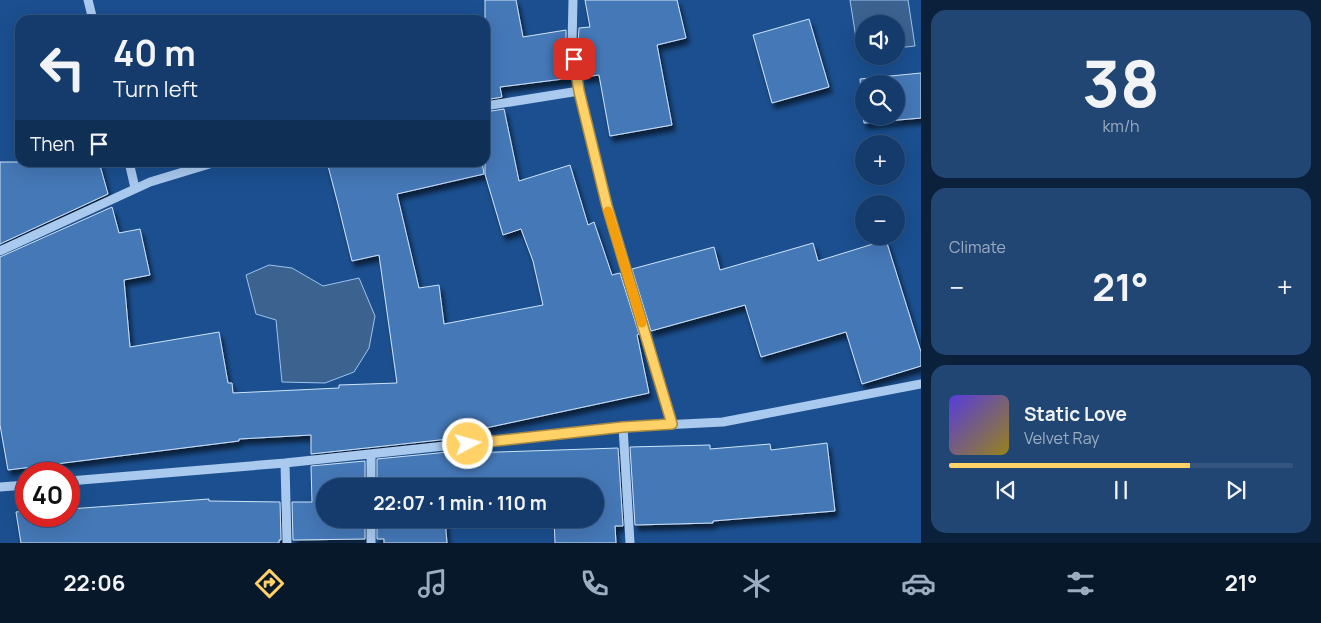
<!DOCTYPE html>
<meta charset="utf-8">
<style>
body{margin:0;font-family:Manrope,sans-serif;background:#214673;color:#f1f3f6;height:100vh;display:flex;flex-direction:column;font-size:19px;white-space:nowrap}
*{box-sizing:border-box;margin:0}
p{font-size:16px;color:#9dadc1}
.icon{flex:none;width:28px;height:28px;fill:none;stroke:currentColor;stroke-width:2;stroke-linecap:round;stroke-linejoin:round}
.map{position:relative;flex:1;overflow:hidden}
.details{display:flex;flex-direction:column;gap:10px;padding:10px;background:#0b203b;width:400px}
.details>*{flex:none}
.guide{position:absolute;left:15px;top:15px;width:475px;height:152px;border-radius:15px;box-shadow:0 5px 20px #0002,0 0 0 1px #33557e;background:#143b6b;color:#f1f3f6;overflow:hidden}
.controls{position:absolute;left:855px;top:15px;display:grid;gap:10px}
.controls a{display:grid;place-items:center;width:50px;height:50px;border-radius:50%;background:#143b6b;box-shadow:0 5px 20px #0002,0 0 0 1px #33557e;font-size:25px}
.speed{position:absolute;left:15px;top:462px;display:flex;gap:10px;font-size:25px;font-weight:700;text-align:center}
.speed>*{display:grid;place-content:center;width:65px;height:65px;border-radius:50%;background:#143b6b;box-shadow:0 5px 20px #0002,0 0 0 1px #33557e;line-height:1}
.speed .limit{border:8px solid #d22;background:#fff;color:#111}
.pin{position:absolute;display:grid;place-items:center;width:42px;height:42px;color:#fff;margin:-21px;border-radius:10px;box-shadow:0 2px 8px #0006}
.me{position:absolute;width:55px;margin:-28px;rotate:84deg;stroke-linejoin:round;filter:drop-shadow(0 0 4px #0008)}
.turn{display:flex;align-items:center;gap:18px;height:105px;padding:0 15px;font-size:22px}
.turn .icon{width:65px;height:65px;stroke-width:2.5}
.turn b{display:block;font-size:35px;line-height:42px}
.then{display:flex;align-items:center;height:48px;padding:0 15px;background:#0003;gap:10px;font-size:19px}
.big{font-size:38px;font-weight:700;line-height:1.1}
.details .tile{flex:1;display:flex;flex-direction:column;justify-content:center;gap:8px;min-width:0;padding:0 18px;border-radius:15px;background:#214673}
.details .dial{align-items:center;gap:0}
.dial b{font-size:65px;line-height:1}
.song{display:flex;align-items:center;gap:15px}
.cover{width:60px;height:60px;border-radius:8px;background:linear-gradient(135deg,hsl(250 70% 55%),hsl(50 70% 35%))}
.played{height:5px;border-radius:2px;background:linear-gradient(90deg,#ffd166 70%,#33557e 70%)}
.keys{display:flex;justify-content:space-around;direction:ltr}
.heat{display:flex;justify-content:space-between;align-items:center;font-size:28px;direction:ltr}
.trip{position:absolute;left:316px;top:478px;width:288px;height:50px;border-radius:25px;background:#143b6b;box-shadow:0 5px 20px #0002,0 0 0 1px #33557e;font-weight:700;line-height:50px;text-align:center}
.dock{display:flex;height:80px;justify-content:space-around;align-items:center;background:#08182b;color:#9dadc1}
.dock .icon{width:35px;height:35px}
.dock .on{color:#ffd166}
.dock b{font-size:22px;color:#f1f3f6}
main{display:flex;flex:1;min-height:0}
.map>svg:first-child{display:block}
.water{fill:#3c6290;stroke:#9cc4f0}
.building{fill:#4478b7;stroke:#cfe3fa;fill-rule:evenodd;filter:url(#shadow)}
.lines{fill:none;stroke-linecap:round;stroke-linejoin:round}
.minor{stroke:#a9c9ee;stroke-width:9}
.route-casing{stroke:#a68842;stroke-width:12}
.route{stroke:#ffd166;stroke-width:9}
.slow{stroke:#f59e0b;stroke-width:9}
</style>
<main>
<div class="map">
<svg width="921" height="543" viewBox="0 0 921 543">
<defs>
<filter id="shadow"><feDropShadow dx="3" dy="5.5" stdDeviation="2.5" flood-color="#0009"/></filter>
</defs>
<rect width="100%" height="100%" fill="#1b4f8f"/>
<path class="water" d="M 850,0 L 908,0 L 915,46 L 896,48 L 896,24 L 864,24 L 864,51 L 858,51 Z
M 269,265 L 292,268 L 323,286 L 359,278 L 375,316 L 369,348 L 354,372 L 325,383 L 282,382 L 276,320 L 256,314 L 246,275 Z"/>
<path class="building" d="M 485,0 L 516,0 L 523,37 L 566,30 L 566,45 L 571,78 L 500,87 L 502,97 L 485,100 Z
M 585,0 L 677,0 L 686,38 L 657,45 L 672,125 L 610,136 L 599,75 L 583,77 L 578,44 L 579,28 L 590,27 Z
M 809,19 L 829,87 L 772,103 L 753,35 Z
M 921,73 L 921,118 L 864,123 L 860,79 ZM 864,84 L 896,84 L 896,116 L 864,116 Z
M 504,109 L 519,181 L 570,165 L 588,225 L 594,222 L 612,275 L 620,273 L 639,334 L 637,335 L 649,393 L 467,432 L 467,437 L 311,454 L 311,435 L 239,439 L 239,441 L 8,470 L 0,425 L 0,257 L 112,207 L 119,233 L 140,229 L 150,275 L 124,280 L 130,347 L 219,332 L 228,383 L 232,383 L 233,393 L 339,388 L 339,385 L 397,383 L 379,255 L 352,261 L 338,204 L 327,162 L 482,162 L 484,174 L 397,194 L 419,288 L 439,285 L 444,324 L 543,305 L 533,261 L 521,229 L 503,235 L 485,174 L 485,112 Z
M 0,162 L 99,162 L 108,194 L 0,244 Z
M 886,240 L 921,352 L 921,366 L 862,384 L 846,332 L 761,357 L 745,305 L 651,331 L 632,269 L 714,247 L 720,270 L 813,243 L 818,261 Z
M 827,443 L 835,511 L 713,521 L 713,523 L 635,525 L 630,447 L 710,445 L 710,449 L 770,444 L 771,450 Z
M 618,448 L 623,526 L 615,526 L 616,543 L 555,543 L 554,519 L 595,519 L 595,486 L 377,486 L 377,459 L 469,450 L 469,453 Z
M 365,461 L 365,486 L 325,486 L 325,519 L 365,519 L 365,539 L 293,540 L 292,502 L 312,502 L 311,466 Z
M 209,499 L 209,501 L 280,502 L 281,540 L 279,540 L 279,543 L 21,543 L 16,512 L 26,511 L 26,516 L 69,516 L 69,509 Z
M 377,519 L 445,519 L 447,543 L 384,543 L 384,539 L 377,539 Z"/>
<g class="lines">
<path class="minor" d="M 88,0 L 93,20
M 573,0 L 572,44 L 579,91 L 607,206 L 672,424
M 485,106 L 579,91
M 129,162 L 135,188
M 0,251 L 150,182 L 216,162
M 623,427 L 630,543
M 371,454 L 371,486
M 285,463 L 287,543
M 69,481 L 285,463 L 623,427 L 723,422 L 921,384
M 0,487 L 26,485
M 371,519 L 371,543"/>
</g>
<g class="lines">
<defs>
<path id="route" d="M 468,444 L 623,427 L 672,424 L 607,206 L 579,91 L 574,59"/>
</defs>
<use href="#route" class="route-casing"/>
<use href="#route" class="route"/>
<path class="slow" d="M 608,211 L 642,323"/>
</g>
</svg>
<div class="controls">
<a><svg class="icon" aria-label="sound" viewBox="0 0 24 24"><path d="M4 9h4l5-4v14l-5-4H4zM17 9q2 3 0 6"/></svg></a>
<a><svg class="icon" aria-label="search" viewBox="0 0 24 24"><circle cx="10" cy="10" r="6"/><path d="M15 15l6 6"/></svg></a>
<a>+</a>
<a>−</a>
</div>
<div class="speed"><div class="limit">40</div></div>
<div class="pin" style="left:574px;top:59px;background:#d93025"><svg class="icon" aria-label="arrive" viewBox="0 0 24 24"><path d="M6 21V4h12l-3 4 3 4H6"/></svg></div>
<svg class="me" style="left:468px;top:444px" viewBox="-20 -20 40 40"><circle r="17" fill="#ffd166" stroke="#fff" stroke-width="3"/><path d="M0-11L8 9 0 5-8 9z" fill="#fff"/></svg>
<div class="trip">22:07 · 1 min · 110 m</div>
<div class="guide">
<div class="turn"><svg class="icon" aria-label="left" viewBox="0 0 24 24"><path d="M17 20v-9H6M10 6l-5 5 5 5"/></svg><div><b>40 m</b>Turn left</div></div>
<div class="then">Then<svg class="icon" aria-label="arrive" viewBox="0 0 24 24"><path d="M6 21V4h12l-3 4 3 4H6"/></svg></div>
</div>
</div>
<section class="details">
<div class="tile dial"><b>38</b><p>km/h</p></div>
<div class="tile"><p>Climate</p>
<div class="heat"><a>−</a><b class="big">21°</b><a>+</a></div>
</div>
<div class="tile">
<div class="song"><i class="cover"></i><div><b>Static Love</b><p>Velvet Ray</p></div></div>
<div class="played"></div>
<div class="keys"><svg class="icon" aria-label="previous" viewBox="0 0 24 24"><path d="M18 5L8 12l10 7zM5 5v14"/></svg><svg class="icon" aria-label="pause" viewBox="0 0 24 24"><path d="M8 5v14M16 5v14"/></svg><svg class="icon" aria-label="next" viewBox="0 0 24 24"><path d="M6 5l10 7-10 7zM19 5v14"/></svg></div>
</div>
</section>
</main>
<nav class="dock">
<b>22:06</b>
<svg class="icon on" aria-label="directions" viewBox="0 0 24 24"><path d="M12 3l9 9-9 9-9-9zM9 14v-3h6M13 9l2 2-2 2"/></svg>
<svg class="icon" aria-label="music" viewBox="0 0 24 24"><path d="M9 18V5l10-2v13"/><circle cx="6" cy="18" r="3"/><circle cx="16" cy="16" r="3"/></svg>
<svg class="icon" aria-label="phone" viewBox="0 0 24 24"><path d="M5 4h4l2 5-3 2q2 4 5 5l2-3 5 2v4C11 20 4 13 5 4z"/></svg>
<svg class="icon" aria-label="climate" viewBox="0 0 24 24"><path d="M12 3v18M4 7l16 10M4 17L20 7"/></svg>
<svg class="icon" aria-label="car" viewBox="0 0 24 24"><path d="M5 17H2v-5l4-1 3-4h7l3 4 3 1v5h-3M9 17h6M6 11h13"/><circle cx="7" cy="17" r="2"/><circle cx="17" cy="17" r="2"/></svg>
<svg class="icon" aria-label="filters" viewBox="0 0 24 24"><path d="M4 7h16M4 17h16"/><circle cx="9" cy="7" r="2"/><circle cx="15" cy="17" r="2"/></svg>
<b>21°</b>
</nav>
